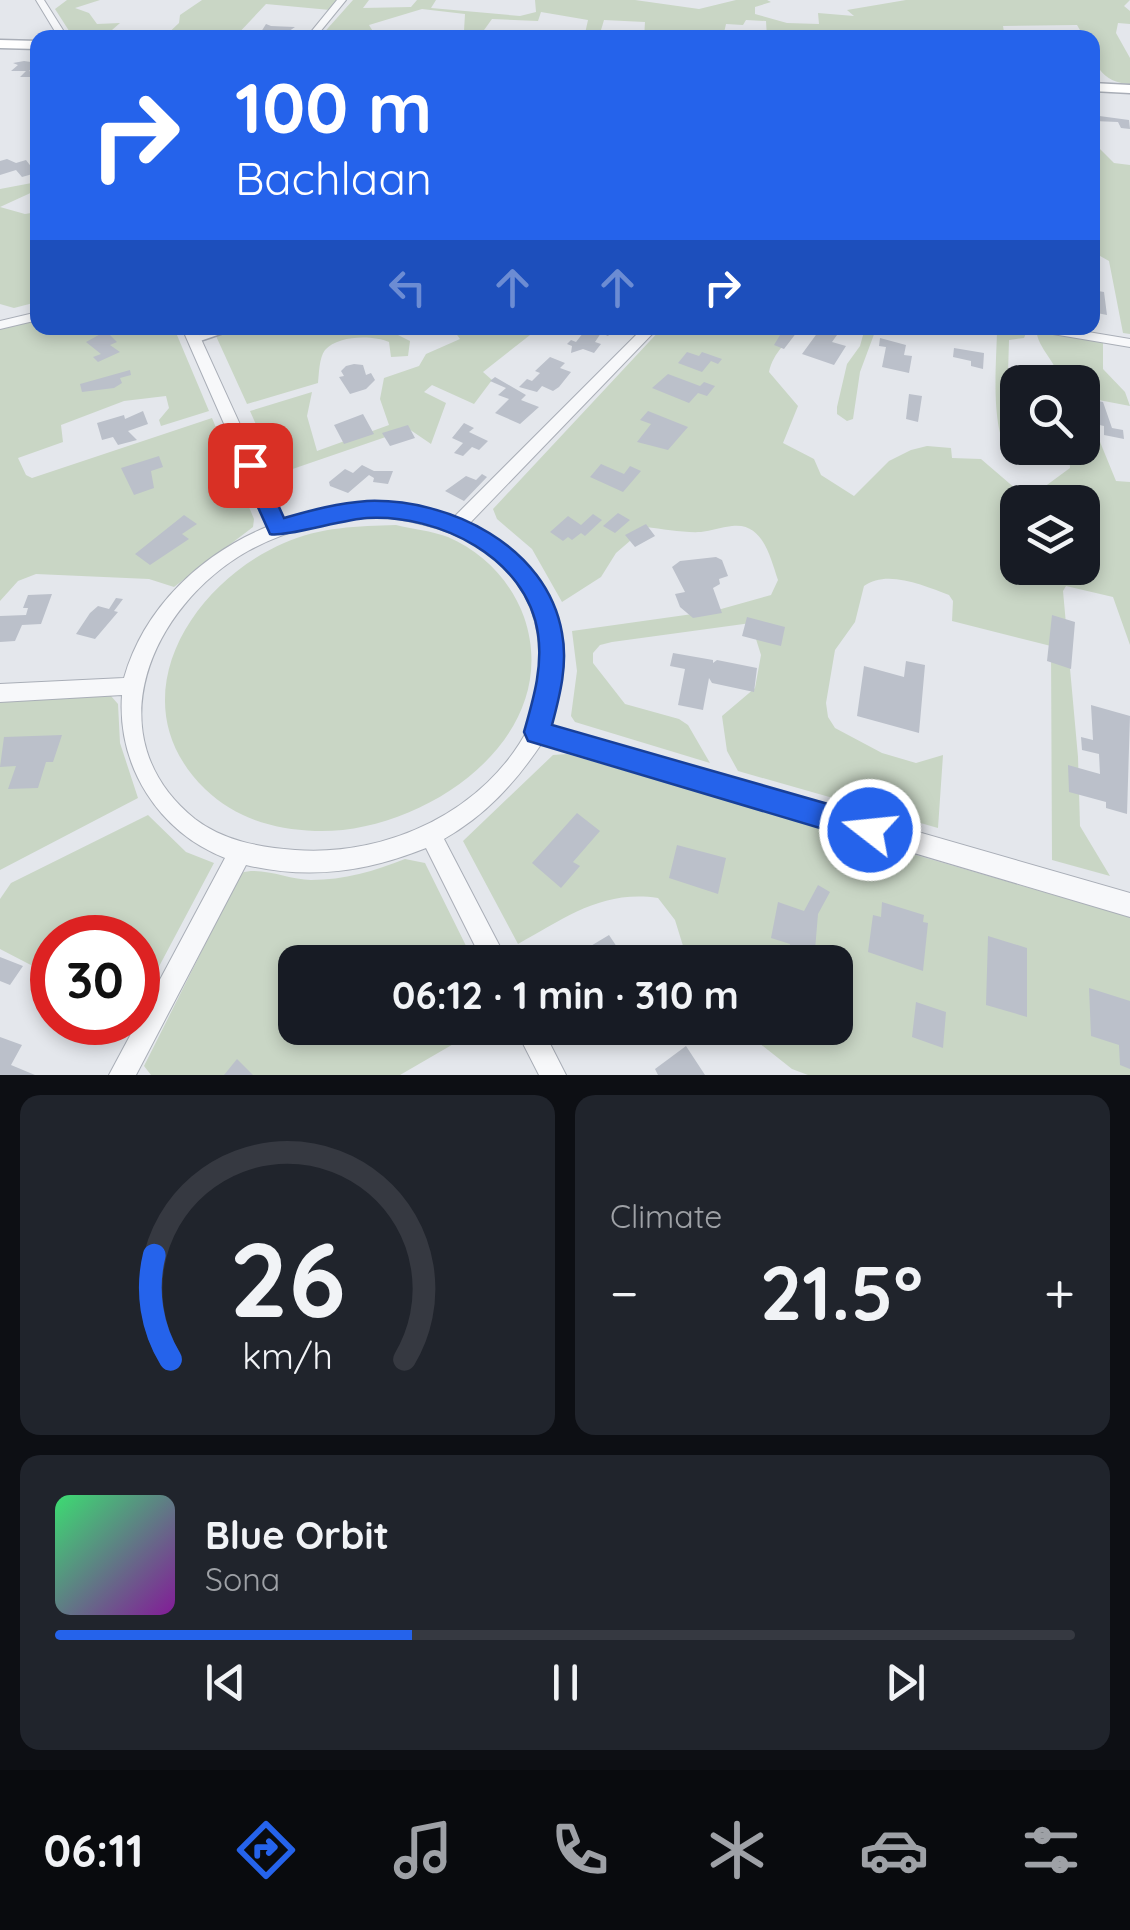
<!DOCTYPE html>
<meta charset="utf-8">
<style>
body{margin:0;font-family:Quicksand,sans-serif;background:#20242c;color:#f1f3f6;height:100vh;display:flex;flex-direction:column;font-size:38px;white-space:nowrap}
*{box-sizing:border-box;margin:0}
p{font-size:32px;color:#9ea1a6}
.icon{flex:none;width:55px;height:55px;fill:none;stroke:currentColor;stroke-width:2;stroke-linecap:round;stroke-linejoin:round}
.map{position:relative;height:1075px;overflow:hidden}
.panel{display:flex;flex-direction:column;gap:20px;padding:20px;background:#0d0f14;flex:1}
.panel>*{flex:none}
.banner{position:absolute;left:30px;top:30px;width:1070px;height:305px;border-radius:20px;box-shadow:0 5px 15px #0003;background:#2563eb;color:#fff;overflow:hidden}
.tools{position:absolute;left:1000px;top:365px;display:grid;gap:20px}
.tools a{display:grid;place-items:center;width:100px;height:100px;border-radius:20px;background:#171b24;box-shadow:0 5px 15px #0003;font-size:50px}
.speed{position:absolute;left:30px;top:915px;display:flex;gap:20px;font-size:50px;font-weight:700;text-align:center}
.speed>*{display:grid;place-content:center;width:130px;height:130px;border-radius:50%;background:#171b24;box-shadow:0 5px 15px #0003;line-height:1}
.speed .limit{border:15px solid #d22;background:#fff;color:#111}
.pin{position:absolute;display:grid;place-items:center;width:85px;height:85px;color:#fff;margin:-42px;border-radius:20px;box-shadow:0 5px 15px #0006}
.me{position:absolute;width:110px;margin:-55px;rotate:286deg;stroke-linejoin:round;filter:drop-shadow(0 0 8px #0008)}
.turn{display:flex;align-items:center;gap:35px;height:210px;padding:0 40px;font-size:45px}
.turn .icon{width:130px;height:130px;stroke-width:2.5}
.turn b{display:block;font-size:70px;line-height:85px}
.lanes{display:flex;align-items:center;height:95px;padding:0 40px;background:#0003;justify-content:center;gap:50px;direction:ltr}
.lanes .off{opacity:.35}
.big{font-size:75px;font-weight:800;line-height:1.1}
.panel .widget{flex:1;display:flex;flex-direction:column;justify-content:center;gap:15px;min-width:0;padding:0 35px;border-radius:20px;background:#20242c}
.panel .dial{align-items:center;gap:0}
.dial svg{height:260px;overflow:visible;fill:none;stroke:#363941;stroke-width:7;stroke-linecap:round;text-anchor:middle}
.dial text{fill:#f1f3f6;stroke:none}
.song{display:flex;align-items:center;gap:30px}
.cover{width:120px;height:120px;border-radius:15px;background:linear-gradient(135deg,hsl(140 70% 55%),hsl(290 70% 35%))}
.played{height:10px;border-radius:5px;background:linear-gradient(90deg,#2563eb 35%,#363941 35%)}
.keys{display:flex;justify-content:space-around;direction:ltr}
.heat{display:flex;justify-content:space-between;align-items:center;font-size:55px;direction:ltr}
.panel .tiles{flex:1;display:grid;gap:20px;grid-template-columns:1fr 1fr}
.widget:last-child{grid-column:span 2}
.trip{position:absolute;left:278px;top:945px;width:575px;height:100px;border-radius:20px;background:#171b24;box-shadow:0 5px 15px #0003;font-weight:800;line-height:100px;text-align:center}
.dock{display:flex;height:160px;justify-content:space-around;align-items:center;background:#090b0e;color:#9ea1a6}
.dock .icon{width:70px;height:70px}
.dock .selected{color:#2563eb}
.dock b{font-size:45px;color:#f1f3f6}
.map>svg:first-child{display:block}
.green{fill:#c9d6c5;fill-rule:evenodd}
.building{fill:#bbc0ca}
.lines{fill:none;stroke-linecap:round;stroke-linejoin:round}
.lane-casing{stroke:#a9aeb7;stroke-width:9}
.street-casing{stroke:#a9aeb7;stroke-width:2}
.secondary-casing{stroke:#a9aeb7;stroke-width:3}
.lane{stroke:#f7f8fa;stroke-width:6}
.street{fill:#f7f8fa;fill-rule:evenodd}
.secondary{fill:#fff;fill-rule:evenodd}
.route{fill:#2563eb;stroke:#184099;stroke-width:2.5}
</style>
<div class="map">
<svg width="1130" height="1075" viewBox="0 0 1130 1075">
<rect width="100%" height="100%" fill="#e4e7ec"/>
<path class="green" d="M 67,0 L 100,0 L 75,8 L 89,13 L 97,24 L 120,23 L 104,37 L 73,37 L 55,9 Z
M 202,0 L 339,0 L 330,10 L 266,4 L 235,37 L 163,38 L 179,23 L 180,15 Z
M 353,0 L 369,0 L 363,8 L 411,7 L 417,0 L 436,0 L 431,8 L 520,16 L 536,12 L 535,0 L 635,0 L 699,9 L 736,0 L 767,0 L 771,2 L 755,7 L 755,14 L 787,23 L 819,24 L 818,13 L 854,16 L 847,10 L 906,0 L 1130,0 L 1124,6 L 1130,11 L 1130,24 L 1118,23 L 1116,33 L 1130,58 L 1130,84 C 1102,83 1092,64 1092,38 L 1084,37 L 1077,25 L 1003,26 L 1005,38 L 966,33 L 948,38 L 767,38 L 766,21 L 746,20 L 743,25 L 726,24 L 723,37 L 644,38 L 645,22 L 604,20 L 599,37 L 584,38 L 588,20 L 541,12 L 538,21 L 492,19 L 479,37 L 449,38 L 448,33 L 464,31 L 465,14 L 422,9 L 369,25 L 374,33 L 390,31 L 394,37 L 320,37 Z
M 1092,141 L 1114,163 L 1130,165 L 1130,334 L 1123,333 L 1109,261 L 1093,252 Z
M 37,182 L 37,190 L 0,207 L 25,214 L 37,212 L 37,302 L 14,308 L 0,304 C 0,267 0,228 0,189 Z
M 37,320 L 38,328 L 174,328 L 209,411 L 161,426 L 159,420 L 169,408 L 166,396 L 124,401 L 61,425 L 63,442 L 18,458 L 26,475 L 32,478 L 212,418 L 254,519 L 253,527 L 174,587 L 149,579 L 36,574 L 18,581 L 0,601 L 0,329 Z
M 240,328 L 384,328 L 410,341 L 408,356 L 391,357 L 389,342 C 373,335 338,335 325,350 C 319,358 319,374 318,383 L 247,404 L 216,336 Z
M 452,328 L 539,328 L 483,372 L 492,380 L 474,404 L 432,385 L 424,392 L 446,403 L 431,444 L 409,429 L 278,474 L 250,411 L 312,392 L 307,416 L 317,451 L 389,425 L 380,399 L 384,378 L 419,366 L 426,354 L 460,339 Z
M 662,328 L 803,328 C 788,339 773,353 769,372 L 798,406 L 783,443 L 814,459 L 821,475 L 854,496 L 889,461 L 911,450 L 927,446 L 951,448 L 952,458 L 981,459 L 1024,496 L 1036,493 L 1070,468 L 1069,448 L 1082,448 L 1083,424 L 1098,437 L 1116,481 L 1130,482 L 1130,645 L 1113,597 L 1066,586 L 1063,591 L 1078,757 L 1080,826 L 1110,876 L 1052,860 L 1051,646 L 952,621 L 953,601 L 949,595 C 925,586 887,569 864,586 L 855,622 L 835,650 L 826,703 L 828,717 L 835,728 L 882,753 L 916,763 L 943,755 L 938,828 L 738,771 L 727,751 L 722,716 L 755,688 L 761,655 L 751,623 L 612,642 L 600,645 L 593,653 L 593,663 L 625,704 L 679,719 L 688,725 L 710,763 L 575,722 L 571,716 L 577,671 L 572,631 L 714,611 L 771,595 L 778,580 C 770,557 763,522 732,526 C 721,527 711,531 701,532 C 684,533 663,529 646,527 L 616,553 L 601,577 L 562,602 L 532,549 L 497,519 L 493,509 ZM 1018,502 L 1082,502 L 1082,568 L 1018,568 Z
M 865,328 L 885,328 L 876,329 L 860,372 L 853,419 L 847,421 L 837,414 L 837,407 L 847,364 L 860,346 Z
M 997,328 L 1028,328 L 1024,338 L 1009,340 L 1008,374 L 1017,384 L 1018,448 L 1026,448 L 1014,459 C 988,438 997,360 997,328 Z
M 1036,329 L 1103,341 L 1103,369 L 1125,392 L 1130,406 L 1083,397 L 1082,382 L 1060,382 C 1057,361 1038,350 1036,329 Z
M 396,525 C 412,529 432,531 448,537 C 483,552 511,581 524,617 C 566,739 422,835 315,831 C 274,829 236,819 205,789 C 117,703 188,585 284,543 C 320,527 358,526 396,525 Z
M 111,696 L 118,704 L 120,743 L 138,798 L 0,870 L 0,702 Z
M 567,754 L 1130,917 L 1130,1075 L 808,1075 L 792,1069 L 740,1028 L 835,1028 L 835,962 L 688,962 L 675,920 L 658,898 C 601,890 566,918 518,944 L 463,841 L 553,755 Z
M 148,815 L 186,852 L 214,863 L 138,1006 L 138,938 L 52,938 L 52,976 L 0,949 L 0,899 L 11,883 Z
M 405,859 L 425,863 L 474,962 L 295,962 L 295,1028 L 481,1028 L 400,1075 L 151,1075 L 144,1066 L 241,873 C 262,866 289,880 311,880 C 344,880 375,871 405,859 Z"/>
<path class="building" d="M 266,24 L 271,26 L 295,27 L 285,34 L 261,32 Z
M 24,61 L 38,63 L 29,71 L 37,73 L 33,77 L 20,77 L 26,71 L 11,71 L 18,65 L 13,63 Z
M 1092,115 L 1129,120 L 1130,129 L 1121,128 L 1118,122 L 1094,121 L 1098,127 L 1092,127 Z
M 7,159 L 16,163 L 26,160 L 36,173 L 22,177 L 16,170 L 0,175 L 0,161 Z
M 1092,290 L 1104,292 L 1107,315 L 1092,312 Z
M 587,328 L 615,328 L 608,336 L 601,333 L 595,342 L 601,344 L 594,353 L 583,349 L 571,353 L 572,346 L 567,344 L 571,340 L 576,342 Z
M 763,328 L 783,328 L 797,332 L 784,349 L 774,345 L 780,335 L 761,331 Z
M 821,328 L 842,328 L 832,342 L 846,346 L 834,365 L 802,354 Z
M 106,331 L 112,331 L 110,335 L 117,342 L 110,345 L 120,352 L 98,362 L 93,357 L 101,354 L 86,342 Z
M 880,338 L 906,345 L 904,355 L 912,356 L 909,373 L 882,367 L 886,347 L 879,346 Z
M 954,348 L 984,353 L 983,369 L 971,366 L 971,361 L 953,357 Z
M 687,352 L 699,356 L 702,352 L 722,359 L 718,364 L 711,361 L 702,372 L 678,363 Z
M 550,357 L 565,363 L 560,368 L 571,372 L 559,387 L 553,391 L 542,386 L 537,392 L 519,387 L 527,379 L 532,381 L 540,373 L 535,371 Z
M 354,364 L 363,365 L 366,375 L 371,373 L 375,380 L 366,389 L 350,394 L 339,377 L 344,376 L 341,371 L 346,366 Z
M 1024,365 L 1045,369 L 1048,382 L 1023,382 L 1017,371 L 1024,370 Z
M 130,370 L 131,375 L 120,378 L 122,383 L 114,388 L 82,392 L 80,384 Z
M 668,374 L 700,386 L 704,382 L 715,386 L 707,396 L 698,393 L 689,403 L 652,388 Z
M 495,377 L 526,395 L 521,400 L 539,407 L 520,424 L 495,413 L 509,399 L 498,395 L 506,388 L 490,381 Z
M 909,394 L 922,396 L 918,422 L 906,419 Z
M 1084,398 L 1103,402 L 1112,428 L 1123,430 L 1124,439 L 1104,435 L 1104,426 L 1086,422 Z
M 143,411 L 148,424 L 128,431 L 137,440 L 118,445 L 113,437 L 102,440 L 97,423 L 124,415 L 125,419 Z
M 648,411 L 688,427 L 668,450 L 637,442 L 651,424 L 640,420 Z
M 363,414 L 374,434 L 344,444 L 334,425 Z
M 464,423 L 474,428 L 469,432 L 488,441 L 479,450 L 472,447 L 463,456 L 454,453 L 463,443 L 452,438 Z
M 408,425 L 415,438 L 390,446 L 382,433 Z
M 159,456 L 163,467 L 151,471 L 154,488 L 134,495 L 121,468 Z
M 601,464 L 624,474 L 630,466 L 641,471 L 623,492 L 590,477 Z
M 362,465 L 374,471 L 393,471 L 388,484 L 373,482 L 374,478 L 369,475 L 348,493 L 330,486 L 329,482 L 345,469 L 353,473 Z
M 482,474 L 487,477 L 464,501 L 445,491 L 466,476 L 476,480 Z
M 618,513 L 630,520 L 615,533 L 603,526 Z
M 593,514 L 602,520 L 585,536 L 581,533 L 572,540 L 568,537 L 563,541 L 550,532 L 568,516 L 581,525 Z
M 184,515 L 197,524 L 182,534 L 189,539 L 150,565 L 135,554 Z
M 646,524 L 655,536 L 635,547 L 625,535 Z
M 716,557 L 722,560 L 728,576 L 719,579 L 720,584 L 713,588 L 722,613 L 693,618 L 680,607 L 675,594 L 685,592 L 672,567 L 680,561 Z
M 52,594 L 41,624 L 22,625 L 15,641 L 0,642 L 0,616 L 26,615 L 28,608 L 23,608 L 28,595 Z
M 116,598 L 123,599 L 114,611 L 118,612 L 95,639 L 76,634 L 90,613 L 98,606 L 109,609 Z
M 1052,615 L 1075,622 L 1071,669 L 1047,661 Z
M 747,617 L 785,627 L 781,646 L 742,636 Z
M 673,653 L 713,660 L 713,663 L 717,660 L 757,668 L 754,692 L 712,683 L 709,678 L 703,710 L 678,705 L 685,669 L 670,666 Z
M 906,661 L 925,665 L 919,733 L 857,716 L 864,666 L 904,677 Z
M 1091,705 L 1130,716 L 1127,814 L 1106,808 L 1106,802 L 1069,792 L 1068,765 L 1100,774 L 1099,754 L 1082,750 L 1081,737 L 1093,740 Z
M 62,735 L 53,762 L 46,762 L 38,788 L 8,789 L 16,766 L 0,767 L 4,737 Z
M 577,813 L 600,831 L 573,862 L 580,866 L 561,888 L 532,863 Z
M 677,845 L 726,858 L 718,894 L 669,878 Z
M 818,885 L 830,892 L 818,914 L 814,962 L 787,962 L 790,944 L 771,938 L 778,902 L 804,911 Z
M 882,902 L 924,915 L 923,922 L 928,923 L 923,971 L 868,952 L 873,915 L 881,917 Z
M 609,935 L 615,944 L 626,962 L 592,962 L 584,950 Z
M 988,936 L 1027,948 L 1027,1017 L 986,1005 Z
M 348,951 L 348,962 L 315,962 L 316,954 Z
M 0,957 L 23,966 L 10,985 L 0,981 Z
M 1089,988 L 1130,1001 L 1130,1069 L 1120,1065 L 1119,1045 L 1091,1036 Z
M 916,1002 L 946,1012 L 943,1048 L 912,1037 Z
M 0,1037 L 22,1045 L 11,1065 L 35,1075 L 0,1075 Z
M 686,1046 L 705,1075 L 658,1075 L 655,1069 Z
M 237,1059 L 253,1075 L 224,1075 Z"/>
<g class="lines">
<defs>
<path id="lane" d="M 194,340 L 229,328"/>
<path id="street" d="M 36,0 L 44,0 L 68,38 L 59,38 Z
M 337,0 L 346,0 L 315,38 L 306,38 Z
M 38,312 L 38,320 L 0,329 L 0,321 Z
M 182,328 L 196,328 L 284,521 C 343,502 392,498 451,520 L 643,328 L 658,328 L 467,526 C 547,557 577,648 550,726 L 1130,893 L 1130,917 L 542,743 C 515,783 486,815 444,839 L 508,962 L 483,962 L 426,848 C 366,872 309,880 246,865 L 136,1075 L 109,1075 L 225,858 C 159,832 117,767 122,695 L 0,702 L 0,684 L 124,678 C 144,607 202,553 269,526 ZM 370,515 C 400,519 430,524 458,536 C 500,555 533,591 538,638 C 541,666 542,701 529,727 C 486,811 387,857 295,850 C 259,847 224,841 195,819 C 93,737 151,606 248,551 C 286,530 327,521 370,515 Z
M 1034,328 L 1064,328 L 1130,339 L 1130,347 L 1041,332 Z
M 515,1028 L 542,1028 L 566,1075 L 539,1075 Z"/>
<path id="secondary" d="M 0,40 L 38,41 L 38,49 L 0,48 Z
M 1092,83 L 1130,85 L 1130,93 L 1092,91 Z"/>
</defs>
<use href="#lane" class="lane-casing"/>
<use href="#street" class="street-casing"/>
<use href="#secondary" class="secondary-casing"/>
<use href="#lane" class="lane"/>
<use href="#street" class="street"/>
<use href="#secondary" class="secondary"/>
</g>
<path class="route" d="M 250,458 L 260,465 L 284,518 C 312,510 338,503 367,501 C 449,498 547,546 562,633 C 568,664 560,695 552,725 L 870,816 L 881,820 L 885,830 L 881,839 L 870,843 L 528,741 L 524,732 C 533,700 543,668 538,634 C 527,557 438,514 367,518 C 345,519 281,538 270,534 L 239,465 Z"/>
</svg>
<div class="tools">
<a><svg class="icon" aria-label="search" viewBox="0 0 24 24"><circle cx="10" cy="10" r="6"/><path d="M15 15l6 6"/></svg></a>
<a><svg class="icon" aria-label="layers" viewBox="0 0 24 24"><path d="M12 4l9 5-9 5-9-5zM3 14l9 5 9-5"/></svg></a>
</div>
<div class="speed"><div class="limit">30</div></div>
<div class="pin" style="left:250px;top:465px;background:#d93025"><svg class="icon" aria-label="arrive" viewBox="0 0 24 24"><path d="M6 21V4h12l-3 4 3 4H6"/></svg></div>
<svg class="me" style="left:870px;top:830px" viewBox="-20 -20 40 40"><circle r="17" fill="#2563eb" stroke="#fff" stroke-width="3"/><path d="M0-11L8 9 0 5-8 9z" fill="#fff"/></svg>
<div class="trip">06:12 · 1 min · 310 m</div>
<div class="banner">
<div class="turn"><svg class="icon" aria-label="right" viewBox="0 0 24 24"><path d="M7 20v-9h11M14 6l5 5-5 5"/></svg><div><b>100 m</b>Bachlaan</div></div>
<div class="lanes"><svg class="icon off" aria-label="left" viewBox="0 0 24 24"><path d="M17 20v-9H6M10 6l-5 5 5 5"/></svg><svg class="icon off" aria-label="ahead" viewBox="0 0 24 24"><path d="M12 20V5M6 11l6-6 6 6"/></svg><svg class="icon off" aria-label="ahead" viewBox="0 0 24 24"><path d="M12 20V5M6 11l6-6 6 6"/></svg><svg class="icon" aria-label="right" viewBox="0 0 24 24"><path d="M7 20v-9h11M14 6l5 5-5 5"/></svg></div>
</div>
</div>
<section class="panel">
<div class="tiles">
<div class="widget dial"><svg viewBox="0 0 100 80">
<path d="M14 69A42 42 0 1 1 86 69"/>
<path d="M14 69A42 42 0 0 1 9 37" stroke="#2563eb"/>
<text x="50" y="56" font-size="32" font-weight="700">26</text>
<text x="50" y="72" font-size="11">km/h</text>
</svg></div>
<div class="widget"><p>Climate</p>
<div class="heat"><a>−</a><b class="big">21.5°</b><a>+</a></div>
</div>
<div class="widget">
<div class="song"><i class="cover"></i><div><b>Blue Orbit</b><p>Sona</p></div></div>
<div class="played"></div>
<div class="keys"><svg class="icon" aria-label="previous" viewBox="0 0 24 24"><path d="M18 5L8 12l10 7zM5 5v14"/></svg><svg class="icon" aria-label="pause" viewBox="0 0 24 24"><path d="M8 5v14M16 5v14"/></svg><svg class="icon" aria-label="next" viewBox="0 0 24 24"><path d="M6 5l10 7-10 7zM19 5v14"/></svg></div>
</div>
</div>
</section>
<nav class="dock">
<b>06:11</b>
<svg class="icon selected" aria-label="directions" viewBox="0 0 24 24"><path d="M12 3l9 9-9 9-9-9zM9 14v-3h6M13 9l2 2-2 2"/></svg>
<svg class="icon" aria-label="music" viewBox="0 0 24 24"><path d="M9 18V5l10-2v13"/><circle cx="6" cy="18" r="3"/><circle cx="16" cy="16" r="3"/></svg>
<svg class="icon" aria-label="phone" viewBox="0 0 24 24"><path d="M5 4h4l2 5-3 2q2 4 5 5l2-3 5 2v4C11 20 4 13 5 4z"/></svg>
<svg class="icon" aria-label="climate" viewBox="0 0 24 24"><path d="M12 3v18M4 7l16 10M4 17L20 7"/></svg>
<svg class="icon" aria-label="car" viewBox="0 0 24 24"><path d="M5 17H2v-5l4-1 3-4h7l3 4 3 1v5h-3M9 17h6M6 11h13"/><circle cx="7" cy="17" r="2"/><circle cx="17" cy="17" r="2"/></svg>
<svg class="icon" aria-label="filters" viewBox="0 0 24 24"><path d="M4 7h16M4 17h16"/><circle cx="9" cy="7" r="2"/><circle cx="15" cy="17" r="2"/></svg>
</nav>
